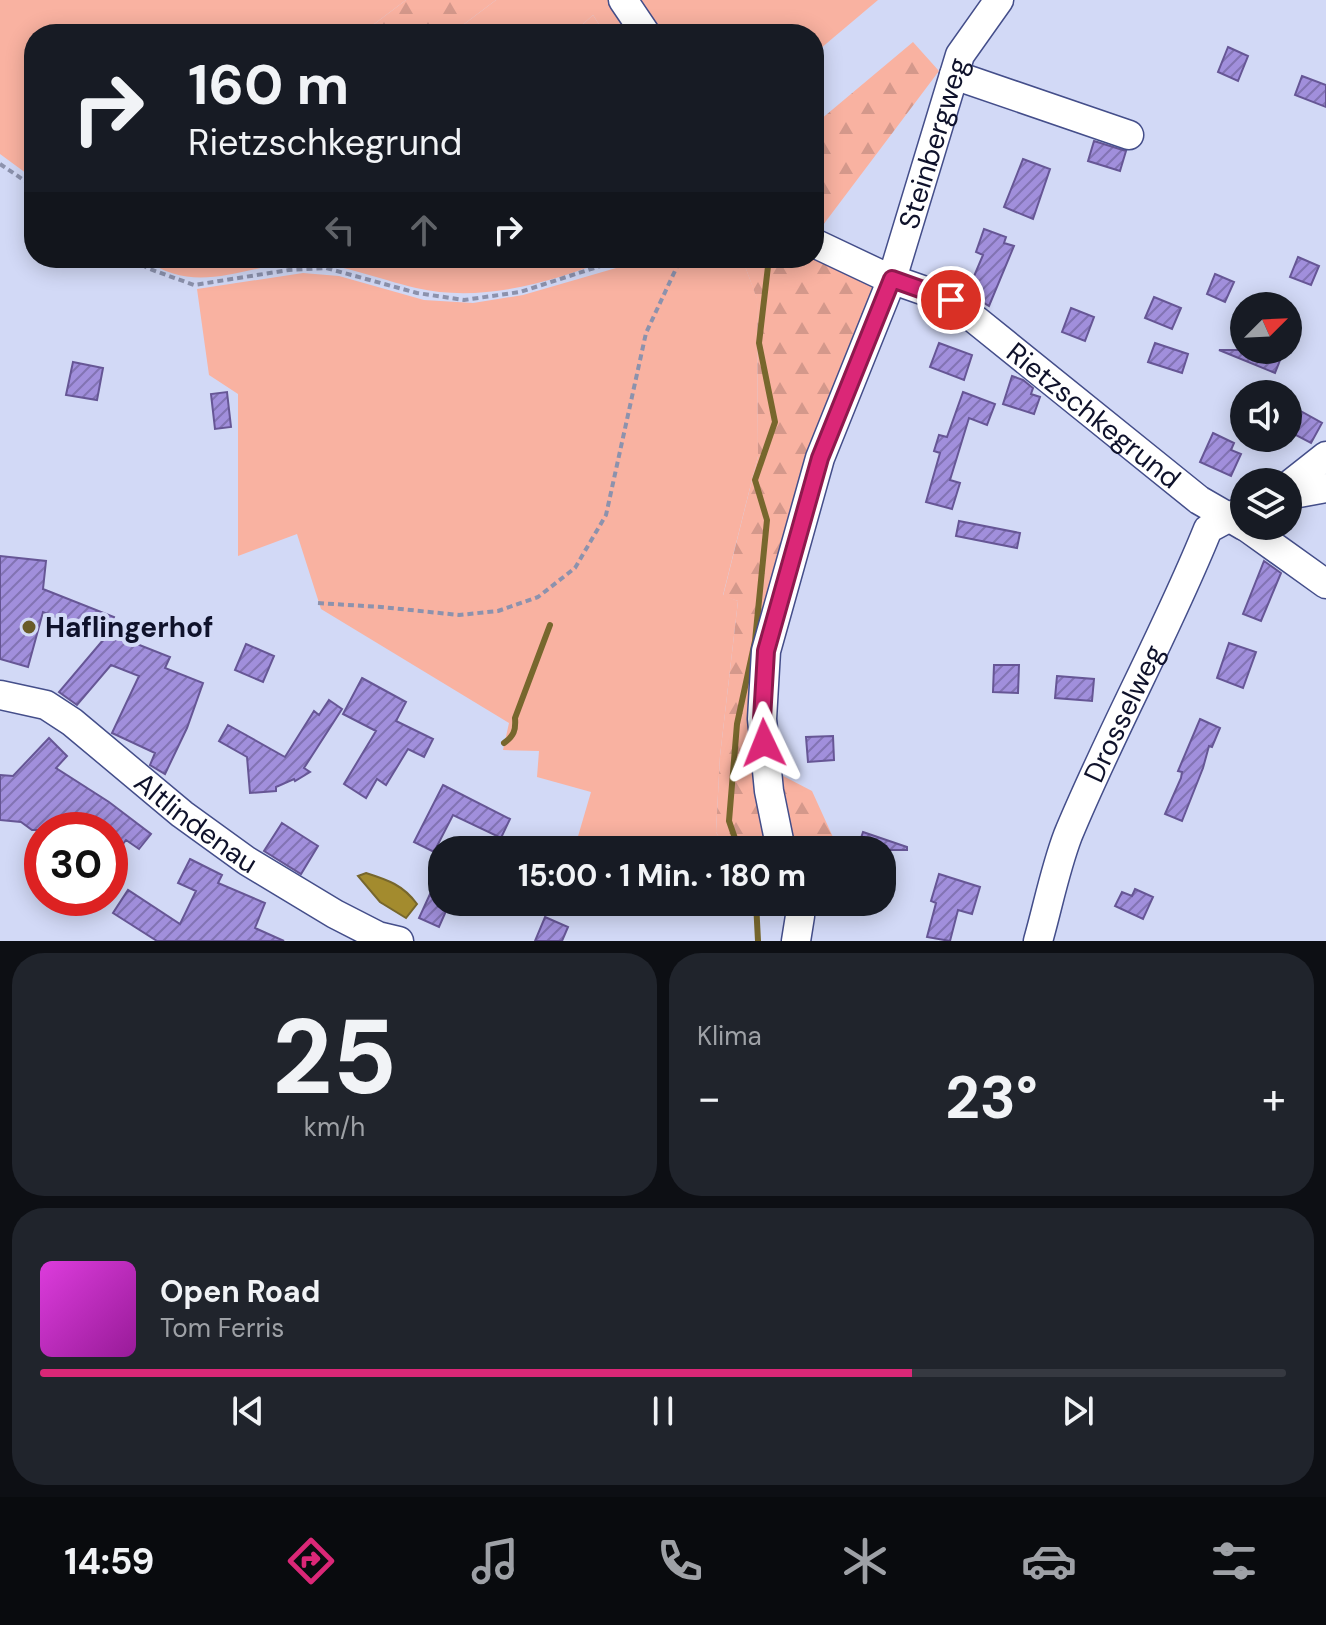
<!DOCTYPE html>
<html lang="de">
<meta charset="utf-8">
<style>
body{margin:0;font-family:"DM Sans",sans-serif;background:#20242c;color:#f1f3f6;height:100vh;display:flex;flex-direction:column;font-size:30px;white-space:nowrap}
*{box-sizing:border-box;margin:0}
p{font-size:26px;color:#9ea1a6}
.icon{flex:none;width:44px;height:44px;fill:none;stroke:currentColor;stroke-width:2;stroke-linecap:round;stroke-linejoin:round}
.map{position:relative;height:941px;overflow:hidden}
.drawer{display:flex;flex-direction:column;gap:12px;padding:12px;background:#0d0f14;flex:1}
.drawer>*{flex:none}
.banner{position:absolute;left:24px;top:24px;width:800px;height:244px;border-radius:32px;box-shadow:0 4px 20px #0003;background:#171b24;color:#f1f3f6;overflow:hidden}
.needle{width:52px;rotate:66deg}
.buttons{position:absolute;left:1230px;top:292px;display:grid;gap:16px}
.buttons a{display:grid;place-items:center;width:72px;height:72px;border-radius:50%;background:#171b24;box-shadow:0 4px 20px #0003;font-size:40px}
.speed{position:absolute;left:24px;top:812px;display:flex;gap:16px;font-size:40px;font-weight:700;text-align:center}
.speed>*{display:grid;place-content:center;width:104px;height:104px;border-radius:50%;background:#171b24;box-shadow:0 4px 20px #0003;line-height:1}
.speed .limit{border:12px solid #d22;background:#fff;color:#111}
.pin{position:absolute;display:grid;place-items:center;width:68px;height:68px;color:#fff;margin:-34px;border:4px solid #fff;border-radius:50%;box-shadow:0 2px 8px #0007}
.me{position:absolute;width:88px;margin:-44px;rotate:358deg;stroke-linejoin:round;filter:drop-shadow(0 0 6px #0008)}
.turn{display:flex;align-items:center;gap:28px;height:168px;padding:0 32px;font-size:36px}
.turn .icon{width:104px;height:104px;stroke-width:2.5}
.turn b{display:block;font-size:56px;line-height:68px}
.lanes{display:flex;align-items:center;height:76px;padding:0 32px;background:#0003;justify-content:center;gap:40px;direction:ltr}
.lanes .off{opacity:.35}
.big{font-size:60px;font-weight:700;line-height:1.1}
.drawer .widget{flex:1;display:flex;flex-direction:column;justify-content:center;gap:12px;min-width:0;padding:0 28px;border-radius:32px;background:#20242c}
.drawer .dial{align-items:center;gap:0}
.dial b{font-size:104px;line-height:1}
.song{display:flex;align-items:center;gap:24px}
.cover{width:96px;height:96px;border-radius:12px;background:linear-gradient(135deg,hsl(300 70% 55%),hsl(300 70% 35%))}
.played{height:8px;border-radius:4px;background:linear-gradient(90deg,#db2777 70%,#363941 70%)}
.keys{display:flex;justify-content:space-around;direction:ltr}
.heat{display:flex;justify-content:space-between;align-items:center;font-size:44px;direction:ltr}
.drawer .tiles{flex:1;display:grid;gap:12px;grid-template-columns:1fr 1fr}
.widget:last-child{grid-column:span 2}
.trip{position:absolute;left:428px;top:836px;width:468px;height:80px;border-radius:32px;background:#171b24;box-shadow:0 4px 20px #0003;font-weight:700;line-height:80px;text-align:center}
.menu{display:flex;height:128px;justify-content:space-around;align-items:center;background:#090b0e;color:#9ea1a6}
.menu .icon{width:56px;height:56px}
.menu .selected{color:#db2777}
.menu b{font-size:36px;color:#f1f3f6}
.map>svg:first-child{display:block}
.grass{fill:#f9b2a1}
.forest{fill:url(#forest-firs)}
.water{fill:#a38b2e;stroke:#77672d;stroke-width:2}
.lines{fill:none;stroke-linecap:round;stroke-linejoin:round}
.stream{stroke:#77672d;stroke-width:6}
.building{fill:url(#building-hatch);stroke:#665695;stroke-width:2}
.minor-casing{stroke:#444e8a;stroke-width:31}
.path{stroke:#8c92ad;stroke-width:4;stroke-dasharray:6 4;stroke-linecap:butt}
.minor{stroke:#fff;stroke-width:28}
.route-casing{stroke:#8e194d;stroke-width:20}
.route{stroke:#db2777;stroke-width:14}
.poi-dot{fill:#695b28;stroke:#d2d9f6;stroke-width:3}
.labels{text-anchor:middle;dominant-baseline:central;stroke-width:8;stroke-linejoin:round;paint-order:stroke}
.street-label{font-size:28px;fill:#0f122b;stroke:#d2d9f6}
.poi-label{font-size:28px;font-weight:bold;fill:#0f122b;stroke:#d2d9f6;text-anchor:start}
</style>
<div class="map">
<svg width="1326" height="941" viewBox="0 0 1326 941">
<defs>
<pattern id="forest-firs" width="22" height="20" patternUnits="userSpaceOnUse" patternTransform="scale(2)"><rect width="22" height="20" fill="#f9b2a1"/><path d="M5 1l3.5 6h-7zM16 11l3.5 6h-7z" fill="#d4988b"/></pattern>
<pattern id="building-hatch" width="6" height="6" patternUnits="userSpaceOnUse" patternTransform="scale(2)"><rect width="6" height="6" fill="#a18fdc"/><path d="M-1 1l2-2M0 6l6-6M5 7l2-2" fill="none" stroke="#8273b3"/></pattern>
</defs>
<rect width="100%" height="100%" fill="#d2d9f6"/>
<path class="grass" d="M 0,0 L 406,0 L 361,34 L 34,34 L 34,179 L 0,154 Z
M 496,0 L 616,0 L 640,34 L 605,34 L 593,15 L 572,34 L 451,34 Z
M 635,0 L 878,0 L 814,54 L 814,34 L 657,34 Z
M 143,258 L 354,258 L 355,262 L 361,258 L 612,258 C 551,283 481,303 416,288 C 376,279 337,261 296,263 C 240,266 196,297 143,258 Z
M 639,258 L 742,258 L 757,298 L 758,456 L 723,595 L 738,601 L 720,756 L 716,832 L 726,850 L 574,850 L 591,792 L 537,777 L 539,751 L 503,750 L 509,723 L 321,609 L 297,534 L 238,556 L 238,394 L 209,375 L 197,289 L 303,273 L 339,276 L 424,300 L 473,303 L 523,295 L 623,266 Z"/>
<path class="forest" d="M 406,0 L 496,0 L 451,34 L 361,34 Z
M 593,15 L 605,34 L 572,34 Z
M 913,42 L 939,71 L 814,237 L 814,125 Z
M 742,258 L 814,258 L 889,281 L 763,651 L 764,766 L 812,791 L 837,846 L 836,850 L 726,850 L 716,832 L 720,756 L 738,601 L 723,596 L 758,456 L 757,299 Z"/>
<path class="water" d="M 366,873 C 388,880 403,885 417,904 L 406,918 L 380,902 L 358,876 Z"/>
<g class="lines">
<path class="stream" d="M 504,743 C 514,736 516,730 515,718 L 550,625
M 739,850 L 729,821 L 737,724 L 755,641 L 767,520 L 755,480 L 775,422 L 759,343 L 769,258
M 756,902 L 758,941"/>
</g>
<path class="building" d="M 1228,47 L 1248,56 L 1238,81 L 1218,72 Z
M 1302,76 L 1326,85 L 1326,107 L 1295,95 Z
M 1094,141 L 1126,151 L 1120,171 L 1088,161 Z
M 1023,159 L 1050,169 L 1033,219 L 1004,207 Z
M 984,229 L 1006,237 L 1004,243 L 1014,246 L 989,306 L 973,296 L 975,291 L 969,288 L 983,255 L 976,252 Z
M 1298,257 L 1319,266 L 1311,285 L 1290,277 Z
M 1215,274 L 1234,282 L 1225,302 L 1207,294 Z
M 1154,297 L 1181,308 L 1172,329 L 1145,318 Z
M 1071,308 L 1094,317 L 1085,341 L 1062,332 Z
M 939,343 L 972,355 L 964,380 L 930,367 Z
M 1155,343 L 1188,354 L 1182,373 L 1148,362 Z
M 1219,350 L 1284,350 L 1275,373 Z
M 73,362 L 103,368 L 97,400 L 66,395 Z
M 1012,376 L 1023,380 L 1033,388 L 1031,394 L 1040,397 L 1034,414 L 1003,404 Z
M 227,392 L 231,427 L 215,429 L 211,394 Z
M 963,392 L 995,404 L 987,425 L 969,418 L 950,480 L 960,483 L 952,509 L 926,502 L 940,453 L 934,451 L 939,435 L 947,437 Z
M 1288,404 L 1322,423 L 1311,443 L 1288,431 Z
M 1213,433 L 1234,443 L 1231,450 L 1241,454 L 1231,476 L 1200,462 Z
M 959,521 L 1020,533 L 1017,548 L 956,536 Z
M 0,556 L 46,561 L 43,589 L 114,617 L 106,637 L 43,612 L 28,667 L 0,659 Z
M 1264,561 L 1281,573 L 1261,621 L 1243,614 Z
M 109,633 L 170,657 L 165,668 L 203,683 L 187,728 L 165,774 L 150,765 L 155,753 L 112,733 L 139,676 L 111,665 L 77,705 L 59,692 Z
M 1229,643 L 1256,652 L 1243,688 L 1217,678 Z
M 246,644 L 274,656 L 263,682 L 235,670 Z
M 994,665 L 1019,665 L 1018,693 L 993,692 Z
M 1057,676 L 1094,679 L 1092,701 L 1055,698 Z
M 362,678 L 406,702 L 396,721 L 433,739 L 424,757 L 408,749 L 386,785 L 377,779 L 366,798 L 344,784 L 376,731 L 343,714 Z
M 329,700 L 342,709 L 304,768 L 310,772 L 295,781 L 294,779 L 276,787 L 276,791 L 250,793 L 247,757 L 219,741 L 228,725 L 285,757 L 314,711 L 319,715 Z
M 1200,719 L 1220,728 L 1212,747 L 1209,746 L 1203,768 L 1182,821 L 1165,814 L 1181,778 L 1182,772 L 1178,771 Z
M 833,736 L 834,760 L 808,762 L 806,737 Z
M 49,738 L 67,756 L 56,768 L 109,802 L 151,834 L 139,849 L 126,840 L 110,861 L 110,830 L 32,830 L 21,822 L 0,820 L 0,775 L 13,776 Z
M 443,785 L 510,819 L 501,838 L 453,815 L 434,852 L 414,842 Z
M 282,823 L 318,846 L 301,874 L 264,851 Z
M 863,832 L 907,847 L 907,850 L 857,850 Z
M 190,859 L 222,875 L 218,883 L 265,903 L 255,928 L 284,941 L 157,941 L 113,913 L 128,890 L 180,924 L 196,891 L 178,883 Z
M 442,868 L 442,902 L 450,902 L 439,927 L 419,918 Z
M 939,874 L 980,887 L 972,914 L 958,910 L 950,941 L 927,937 L 936,903 L 931,901 Z
M 1135,889 L 1153,897 L 1143,919 L 1115,906 L 1122,892 L 1132,896 Z
M 545,917 L 568,927 L 562,941 L 535,941 Z"/>
<g class="lines">
<defs>
<g id="minor">
<path d="M 623,0 L 646,34"/>
<path d="M 954,75 L 1129,135"/>
<path id="s1" d="M 814,243 L 888,278 L 951,300 L 1199,500 L 1244,526"/>
<path d="M 1288,486 L 1326,456"/>
<path d="M 1288,495 L 1326,488"/>
<path d="M 1245,526 L 1326,584"/>
<path id="s2" d="M 0,695 L 46,705 L 72,722 L 182,814 L 247,861 L 335,914 L 378,936 L 399,941"/>
<path id="s3" d="M 781,850 L 769,791 L 762,719 L 766,651 L 820,458 L 892,279 L 960,55 L 999,0"/>
<path d="M 796,941 L 800,916 L 797,902"/>
<path id="s4" d="M 1038,941 C 1048,906 1055,869 1068,835 C 1111,731 1166,633 1208,529 L 1243,510"/>
</g>
</defs>
<use href="#minor" class="minor-casing"/>
<path class="path" d="M 0,164 L 34,187
M 134,258 L 147,268 L 194,285 L 289,270 L 326,268 L 417,293 L 464,300 L 520,292 L 625,258
M 318,603 L 381,607 L 459,615 L 498,611 L 538,597 L 575,568 L 606,515 L 646,333 L 681,258"/>
<use href="#minor" class="minor"/>
</g>
<g class="lines">
<defs>
<path id="route" d="M 764,743 L 762,719 L 766,651 L 820,458 L 892,279 L 951,300"/>
</defs>
<use href="#route" class="route-casing"/>
<use href="#route" class="route"/>
</g>
<circle class="poi-dot" cx="29" cy="627" r="8"/>
<g class="labels">
<g class="street-label">
<text stroke="none"><textPath href="#s3" startOffset="736">Steinbergweg</textPath></text>
<text stroke="none"><textPath href="#s1" startOffset="332">Rietzschkegrund</textPath></text>
<text stroke="none"><textPath href="#s4" startOffset="244">Drosselweg</textPath></text>
<text stroke="none"><textPath href="#s2" startOffset="238">Altlindenau</textPath></text>
</g>
<g class="poi-label">
<text x="45" y="627">Haflingerhof</text>
</g>
</g>
</svg>
<div class="buttons">
<a><svg class="needle" viewBox="-14 -14 28 28"><path d="M0-13l5 13h-10z" fill="#e53935"/><path d="M0 13l5-13h-10z" fill="#9ea1a6"/></svg></a>
<a><svg class="icon" aria-label="sound" viewBox="0 0 24 24"><path d="M4 9h4l5-4v14l-5-4H4zM17 9q2 3 0 6"/></svg></a>
<a><svg class="icon" aria-label="layers" viewBox="0 0 24 24"><path d="M12 4l9 5-9 5-9-5zM3 14l9 5 9-5"/></svg></a>
</div>
<div class="speed"><div class="limit">30</div></div>
<div class="pin" style="left:951px;top:300px;background:#d93025"><svg class="icon" aria-label="arrive" viewBox="0 0 24 24"><path d="M6 21V4h12l-3 4 3 4H6"/></svg></div>
<svg class="me" style="left:764px;top:743px" viewBox="-20 -20 40 40"><path d="M0-17L14 15 0 8-14 15z" fill="#db2777" stroke="#fff" stroke-width="4"/></svg>
<div class="trip">15:00 · 1 Min. · 180 m</div>
<div class="banner">
<div class="turn"><svg class="icon" aria-label="right" viewBox="0 0 24 24"><path d="M7 20v-9h11M14 6l5 5-5 5"/></svg><div><b>160 m</b>Rietzschkegrund</div></div>
<div class="lanes"><svg class="icon off" aria-label="left" viewBox="0 0 24 24"><path d="M17 20v-9H6M10 6l-5 5 5 5"/></svg><svg class="icon off" aria-label="ahead" viewBox="0 0 24 24"><path d="M12 20V5M6 11l6-6 6 6"/></svg><svg class="icon" aria-label="right" viewBox="0 0 24 24"><path d="M7 20v-9h11M14 6l5 5-5 5"/></svg></div>
</div>
</div>
<section class="drawer">
<div class="tiles">
<div class="widget dial"><b>25</b><p>km/h</p></div>
<div class="widget"><p>Klima</p>
<div class="heat"><a>−</a><b class="big">23°</b><a>+</a></div>
</div>
<div class="widget">
<div class="song"><i class="cover"></i><div><b>Open Road</b><p>Tom Ferris</p></div></div>
<div class="played"></div>
<div class="keys"><svg class="icon" aria-label="previous" viewBox="0 0 24 24"><path d="M18 5L8 12l10 7zM5 5v14"/></svg><svg class="icon" aria-label="pause" viewBox="0 0 24 24"><path d="M8 5v14M16 5v14"/></svg><svg class="icon" aria-label="next" viewBox="0 0 24 24"><path d="M6 5l10 7-10 7zM19 5v14"/></svg></div>
</div>
</div>
</section>
<nav class="menu">
<b>14:59</b>
<svg class="icon selected" aria-label="directions" viewBox="0 0 24 24"><path d="M12 3l9 9-9 9-9-9zM9 14v-3h6M13 9l2 2-2 2"/></svg>
<svg class="icon" aria-label="music" viewBox="0 0 24 24"><path d="M9 18V5l10-2v13"/><circle cx="6" cy="18" r="3"/><circle cx="16" cy="16" r="3"/></svg>
<svg class="icon" aria-label="phone" viewBox="0 0 24 24"><path d="M5 4h4l2 5-3 2q2 4 5 5l2-3 5 2v4C11 20 4 13 5 4z"/></svg>
<svg class="icon" aria-label="climate" viewBox="0 0 24 24"><path d="M12 3v18M4 7l16 10M4 17L20 7"/></svg>
<svg class="icon" aria-label="car" viewBox="0 0 24 24"><path d="M5 17H2v-5l4-1 3-4h7l3 4 3 1v5h-3M9 17h6M6 11h13"/><circle cx="7" cy="17" r="2"/><circle cx="17" cy="17" r="2"/></svg>
<svg class="icon" aria-label="filters" viewBox="0 0 24 24"><path d="M4 7h16M4 17h16"/><circle cx="9" cy="7" r="2"/><circle cx="15" cy="17" r="2"/></svg>
</nav>
